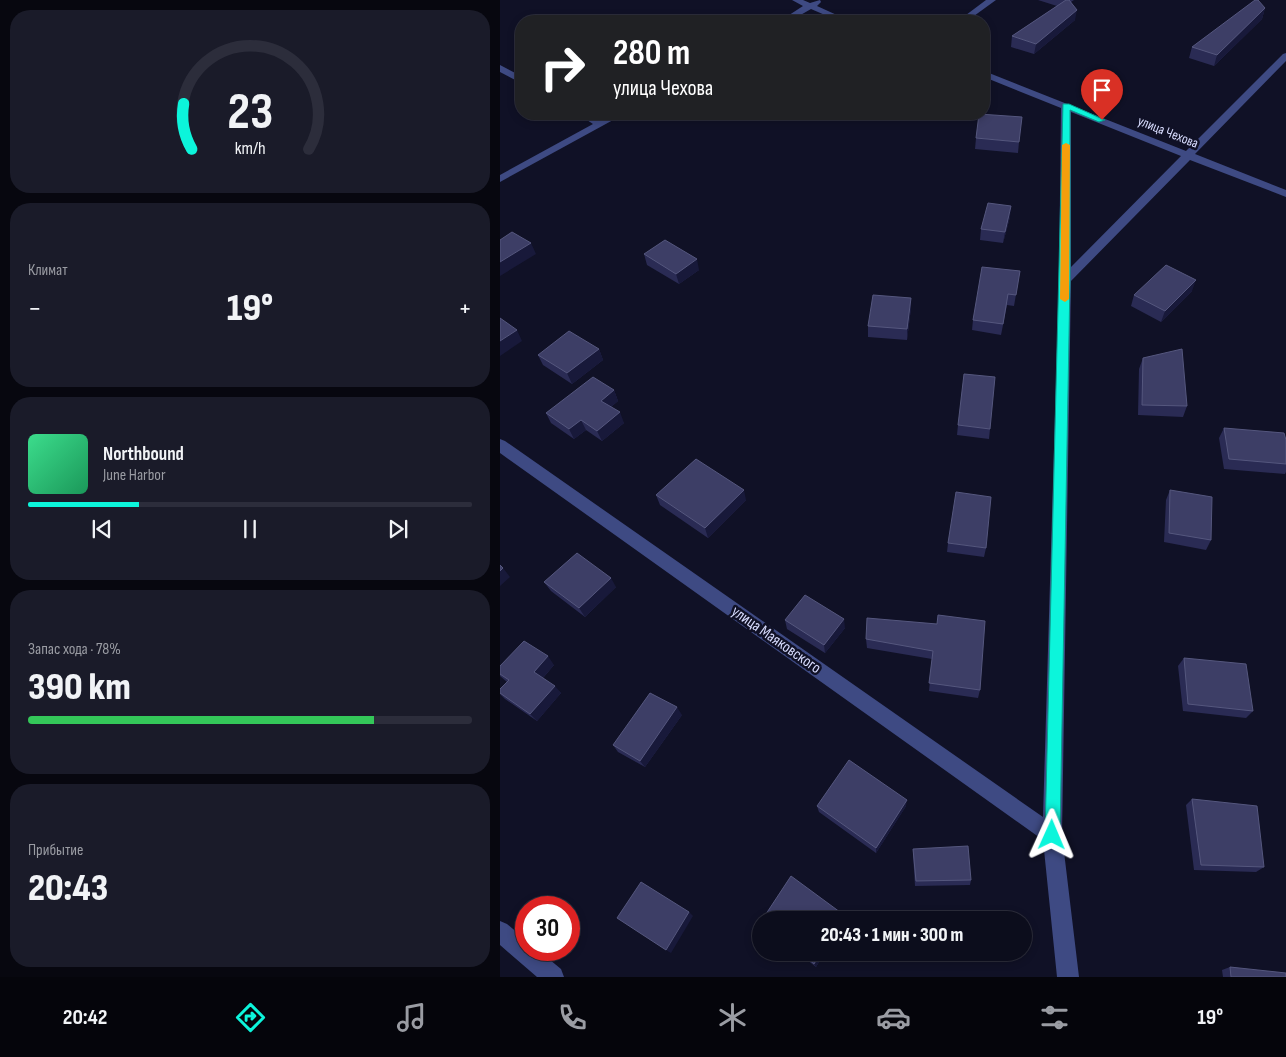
<!DOCTYPE html>
<html lang="ru">
<meta charset="utf-8">
<style>
body{margin:0;font-family:"Sofia Sans Condensed",sans-serif;background:#1a1b29;color:#f1f3f6;height:100vh;display:flex;flex-direction:column;font-size:19px;white-space:nowrap}
*{box-sizing:border-box;margin:0}
p{font-size:16px;color:#9a9ca3}
.icon{flex:none;width:28px;height:28px;fill:none;stroke:currentColor;stroke-width:2;stroke-linecap:round;stroke-linejoin:round}
.map{position:relative;flex:1;overflow:hidden}
.sheet{display:flex;flex-direction:column;gap:10px;padding:10px;background:#07070f;width:500px}
.sheet>*{flex:none}
.guide{position:absolute;left:15px;top:15px;width:475px;height:105px;border-radius:20px;box-shadow:0 2px 8px #0003,0 0 0 1px #2c2d3b;background:#202124;color:#fff;overflow:hidden}
.speed{position:absolute;left:15px;top:896px;display:flex;gap:10px;font-size:25px;font-weight:700;text-align:center}
.speed>*{display:grid;place-content:center;width:65px;height:65px;border-radius:50%;background:#0c0d1c;box-shadow:0 2px 8px #0003,0 0 0 1px #2c2d3b;line-height:1}
.speed .limit{border:8px solid #d22;background:#fff;color:#111}
.pin{position:absolute;display:grid;place-items:center;width:42px;height:42px;color:#fff;margin:-51px -21px;border-radius:50% 50% 50% 0;rotate:-45deg;box-shadow:0 0 5px #0007}
.pin .icon{rotate:45deg}
.me{position:absolute;width:55px;margin:-28px;rotate:1deg;stroke-linejoin:round;filter:drop-shadow(0 0 4px #0008)}
.turn{display:flex;align-items:center;gap:18px;height:105px;padding:0 15px;font-size:22px}
.turn .icon{width:65px;height:65px;stroke-width:2.5}
.turn b{display:block;font-size:35px;line-height:42px}
.big{font-size:38px;font-weight:800;line-height:1.1}
.sheet .widget{flex:1;display:flex;flex-direction:column;justify-content:center;gap:8px;min-width:0;padding:0 18px;border-radius:20px;background:#1a1b29}
.sheet .dial{align-items:center;gap:0}
.dial svg{height:130px;overflow:visible;fill:none;stroke:#2c2d3b;stroke-width:7;stroke-linecap:round;text-anchor:middle}
.dial text{fill:#f1f3f6;stroke:none}
.song{display:flex;align-items:center;gap:15px}
.cover{width:60px;height:60px;border-radius:8px;background:linear-gradient(135deg,hsl(150 70% 55%),hsl(150 70% 35%))}
.played{height:5px;border-radius:2px;background:linear-gradient(90deg,#0cf5db 25%,#2c2d3b 25%)}
.keys{display:flex;justify-content:space-around;direction:ltr}
.heat{display:flex;justify-content:space-between;align-items:center;font-size:28px;direction:ltr}
.charge{height:8px;border-radius:4px;background:linear-gradient(90deg,#34c759 78%,#2c2d3b 0)}
.trip{position:absolute;left:252px;top:911px;width:280px;height:50px;border-radius:25px;background:#0c0d1c;box-shadow:0 2px 8px #0003,0 0 0 1px #2c2d3b;font-weight:800;line-height:50px;text-align:center}
.menu{display:flex;height:80px;justify-content:space-around;align-items:center;background:#05050b;color:#9a9ca3}
.menu .icon{width:35px;height:35px}
.menu .on{color:#0cf5db}
.menu b{font-size:22px;color:#f1f3f6}
main{display:flex;flex:1;min-height:0}
.map>svg:first-child{display:block}
.lines{fill:none;stroke-linecap:round;stroke-linejoin:round}
.minor{fill:#3e4a83;fill-rule:evenodd}
.wall{fill:#2a2b54}
.shaded-wall{fill:#18193a}
.building{fill:#3d3e66;stroke:#55577e}
.route{fill:#0cf5db;stroke:#089f8e}
.slow{fill:#f59e0b}
.labels{text-anchor:middle;dominant-baseline:central;stroke-width:5;stroke-linejoin:round;paint-order:stroke}
.far-street-label{font-size:14px;fill:#d7dbfd;stroke:#101126}
.street-label{font-size:16px;fill:#d7dbfd;stroke:#101126}
</style>
<main>
<section class="sheet">
<div class="widget dial"><svg viewBox="0 0 100 80">
<path d="M14 69A42 42 0 1 1 86 69"/>
<path d="M14 69A42 42 0 0 1 9 41" stroke="#0cf5db"/>
<text x="50" y="56" font-size="32" font-weight="700">23</text>
<text x="50" y="72" font-size="11">km/h</text>
</svg></div>
<div class="widget"><p>Климат</p>
<div class="heat"><a>−</a><b class="big">19°</b><a>+</a></div>
</div>
<div class="widget">
<div class="song"><i class="cover"></i><div><b>Northbound</b><p>June Harbor</p></div></div>
<div class="played"></div>
<div class="keys"><svg class="icon" aria-label="previous" viewBox="0 0 24 24"><path d="M18 5L8 12l10 7zM5 5v14"/></svg><svg class="icon" aria-label="pause" viewBox="0 0 24 24"><path d="M8 5v14M16 5v14"/></svg><svg class="icon" aria-label="next" viewBox="0 0 24 24"><path d="M6 5l10 7-10 7zM19 5v14"/></svg></div>
</div>
<div class="widget"><p>Запас хода · 78%</p><b class="big">390 km</b><div class="charge"></div></div>
<div class="widget"><p>Прибытие</p><b class="big">20:43</b></div>
</section>
<div class="map">
<svg width="786" height="977" viewBox="0 0 786 977">
<rect width="100%" height="100%" fill="#101126"/>
<g class="lines">
<path class="minor" d="M 292,0 L 303,0 L 310,3 L 320,0 L 321,2 L 317,6 L 350,21 L 339,21 L 311,9 L 290,21 L 280,21 L 303,6 Z
M 486,0 L 496,0 L 467,21 L 458,21 Z
M 786,53 L 786,61 L 695,154 L 786,190 L 786,197 L 690,160 L 571,281 L 562,835 L 579,977 L 557,977 L 543,840 L 0,453 L 0,439 L 5,441 L 543,817 L 559,280 L 561,108 L 484,77 L 484,71 L 686,151 L 783,54 ZM 571,112 L 681,156 L 571,267 Z
M 0,65 L 21,76 L 21,83 L 0,72 Z
M 78,114 L 90,114 L 101,120 L 112,114 L 124,114 L 0,182 L 0,175 L 93,124 Z
M 0,921 L 7,924 L 26,940 L 26,950 L 38,950 L 61,969 L 64,977 L 37,977 L 0,945 Z"/>
</g>
<path class="wall" d="M 538,0 L 574,0 L 571,2 L 575,20 L 534,54 L 511,47 L 512,36 L 557,6 Z
M 765,8 L 762,19 L 714,66 L 689,58 L 692,47 Z
M 476,138 L 519,142 L 518,153 L 475,149 Z
M 510,217 L 503,243 L 480,240 L 481,229 Z
M 144,254 L 199,270 L 179,284 L 147,265 Z
M 520,271 L 514,306 L 507,305 L 501,335 L 472,330 L 473,320 Z
M 692,291 L 661,322 L 631,306 L 634,295 Z
M 411,308 L 407,340 L 368,337 L 368,326 Z
M 99,349 L 103,360 L 72,384 L 43,365 L 38,355 Z
M 643,358 L 687,406 L 683,417 L 638,415 L 639,369 Z
M 114,390 L 118,401 L 111,407 L 124,423 L 102,441 L 86,430 L 74,439 L 51,423 L 46,413 Z
M 458,425 L 490,429 L 489,439 L 457,435 Z
M 724,428 L 786,440 L 786,472 L 785,474 L 724,469 L 719,438 Z
M 670,490 L 711,540 L 706,550 L 664,542 L 666,500 Z
M 156,495 L 246,500 L 208,538 L 160,505 Z
M 448,543 L 486,548 L 484,557 L 447,552 Z
M 44,582 L 116,587 L 85,617 L 51,591 Z
M 285,620 L 345,628 L 325,653 L 287,629 Z
M 437,624 L 480,690 L 478,698 L 429,691 L 432,659 L 367,648 L 366,639 Z
M 684,658 L 753,711 L 746,718 L 683,711 L 678,666 Z
M 54,665 L 43,678 L 61,693 L 37,721 L 5,699 L 0,694 L 0,689 L 7,682 L 0,676 L 0,666 Z
M 182,715 L 145,767 L 118,752 L 113,745 Z
M 692,799 L 764,867 L 756,872 L 694,870 L 686,805 Z
M 317,806 L 406,806 L 376,853 L 319,812 Z
M 413,849 L 471,880 L 470,885 L 415,886 L 413,854 Z
M 297,952 L 325,952 L 316,967 Z
M 730,967 L 786,977 L 723,977 L 722,970 Z"/>
<path class="shaded-wall" d="M 765,8 L 762,19 L 714,66 L 717,55 Z
M 577,10 L 575,20 L 534,54 L 536,44 Z
M 511,206 L 510,217 L 503,243 L 505,232 Z
M 31,243 L 36,254 L 0,276 L 0,262 Z
M 197,259 L 199,270 L 179,284 L 176,274 Z
M 696,280 L 692,291 L 661,322 L 665,311 Z
M 411,298 L 411,308 L 407,340 L 407,329 Z
M 17,330 L 22,341 L 0,356 L 0,341 Z
M 99,349 L 103,360 L 72,384 L 67,373 Z
M 114,390 L 118,401 L 106,411 L 101,401 Z
M 120,412 L 124,423 L 102,441 L 97,431 Z
M 81,420 L 86,430 L 74,439 L 69,429 Z
M 244,490 L 246,500 L 208,538 L 205,528 Z
M 3,568 L 10,577 L 0,586 L 0,571 Z
M 111,578 L 116,587 L 85,617 L 79,608 Z
M 344,619 L 345,628 L 325,653 L 324,645 Z
M 48,656 L 54,665 L 41,680 L 34,672 Z
M 55,686 L 61,693 L 37,721 L 30,714 Z
M 177,707 L 182,715 L 145,767 L 140,761 Z
M 407,800 L 406,806 L 376,853 L 376,848 Z
M 189,912 L 193,916 L 171,953 L 166,950 Z
M 321,952 L 325,952 L 316,967 L 314,964 Z"/>
<path class="building" d="M 566,0 L 569,0 L 577,10 L 536,44 L 512,36 Z
M 755,0 L 758,0 L 765,8 L 717,55 L 692,47 Z
M 479,114 L 522,117 L 519,142 L 476,138 Z
M 488,203 L 511,206 L 505,232 L 481,229 Z
M 12,232 L 31,243 L 0,262 L 0,240 Z
M 165,240 L 197,259 L 176,274 L 144,254 Z
M 666,265 L 696,280 L 665,311 L 634,295 Z
M 482,267 L 520,271 L 516,295 L 508,294 L 503,324 L 473,320 Z
M 373,295 L 411,298 L 407,329 L 368,326 Z
M 0,318 L 17,330 L 0,341 Z
M 69,331 L 99,349 L 67,373 L 38,355 Z
M 682,349 L 687,406 L 642,405 L 643,358 Z
M 464,374 L 495,377 L 490,429 L 458,425 Z
M 93,377 L 114,390 L 101,401 L 120,412 L 97,431 L 81,420 L 69,429 L 46,413 Z
M 724,428 L 784,433 L 786,440 L 786,464 L 729,459 Z
M 196,459 L 244,490 L 205,528 L 156,495 Z
M 670,490 L 712,497 L 711,540 L 669,533 Z
M 456,492 L 491,497 L 486,548 L 448,543 Z
M 77,553 L 111,578 L 79,608 L 44,582 Z
M 0,565 L 3,568 L 0,571 Z
M 305,595 L 344,619 L 324,645 L 285,620 Z
M 438,615 L 485,621 L 480,690 L 429,683 L 433,651 L 366,639 L 367,618 L 437,624 Z
M 24,641 L 48,656 L 34,672 L 55,686 L 30,714 L 0,693 L 0,689 L 9,680 L 0,674 L 0,666 Z
M 684,658 L 746,664 L 753,711 L 688,704 Z
M 150,693 L 177,707 L 140,761 L 113,745 Z
M 349,760 L 407,800 L 376,848 L 317,806 Z
M 692,799 L 757,806 L 764,867 L 701,865 Z
M 468,846 L 471,880 L 416,881 L 413,849 Z
M 291,876 L 344,915 L 341,920 L 262,920 Z
M 141,882 L 189,912 L 166,950 L 117,918 Z
M 300,952 L 321,952 L 314,964 Z
M 730,967 L 786,973 L 786,977 L 731,977 Z"/>
<path class="route" d="M 563,104 L 569,104 L 605,120 L 599,122 L 570,110 L 570,280 L 560,835 L 558,841 L 552,843 L 547,841 L 545,835 Z"/>
<path class="slow" d="M 566,143 L 570,145 L 569,299 L 565,302 L 560,299 L 562,145 Z"/>
<g class="labels">
<g class="far-street-label">
<text transform="translate(668 132) rotate(22)">улица Чехова</text>
</g>
<g class="street-label">
<text transform="translate(276 640) rotate(35)">улица Маяковского</text>
</g>
</g>
</svg>
<div class="speed"><div class="limit">30</div></div>
<div class="pin" style="left:602px;top:120px;background:#d93025"><svg class="icon" aria-label="arrive" viewBox="0 0 24 24"><path d="M6 21V4h12l-3 4 3 4H6"/></svg></div>
<svg class="me" style="left:552px;top:835px" viewBox="-20 -20 40 40"><path d="M0-17L14 15 0 8-14 15z" fill="#0cf5db" stroke="#fff" stroke-width="4"/></svg>
<div class="trip">20:43 · 1 мин · 300 m</div>
<div class="guide">
<div class="turn"><svg class="icon" aria-label="right" viewBox="0 0 24 24"><path d="M7 20v-9h11M14 6l5 5-5 5"/></svg><div><b>280 m</b>улица Чехова</div></div>
</div>
</div>
</main>
<nav class="menu">
<b>20:42</b>
<svg class="icon on" aria-label="directions" viewBox="0 0 24 24"><path d="M12 3l9 9-9 9-9-9zM9 14v-3h6M13 9l2 2-2 2"/></svg>
<svg class="icon" aria-label="music" viewBox="0 0 24 24"><path d="M9 18V5l10-2v13"/><circle cx="6" cy="18" r="3"/><circle cx="16" cy="16" r="3"/></svg>
<svg class="icon" aria-label="phone" viewBox="0 0 24 24"><path d="M5 4h4l2 5-3 2q2 4 5 5l2-3 5 2v4C11 20 4 13 5 4z"/></svg>
<svg class="icon" aria-label="climate" viewBox="0 0 24 24"><path d="M12 3v18M4 7l16 10M4 17L20 7"/></svg>
<svg class="icon" aria-label="car" viewBox="0 0 24 24"><path d="M5 17H2v-5l4-1 3-4h7l3 4 3 1v5h-3M9 17h6M6 11h13"/><circle cx="7" cy="17" r="2"/><circle cx="17" cy="17" r="2"/></svg>
<svg class="icon" aria-label="filters" viewBox="0 0 24 24"><path d="M4 7h16M4 17h16"/><circle cx="9" cy="7" r="2"/><circle cx="15" cy="17" r="2"/></svg>
<b>19°</b>
</nav>
